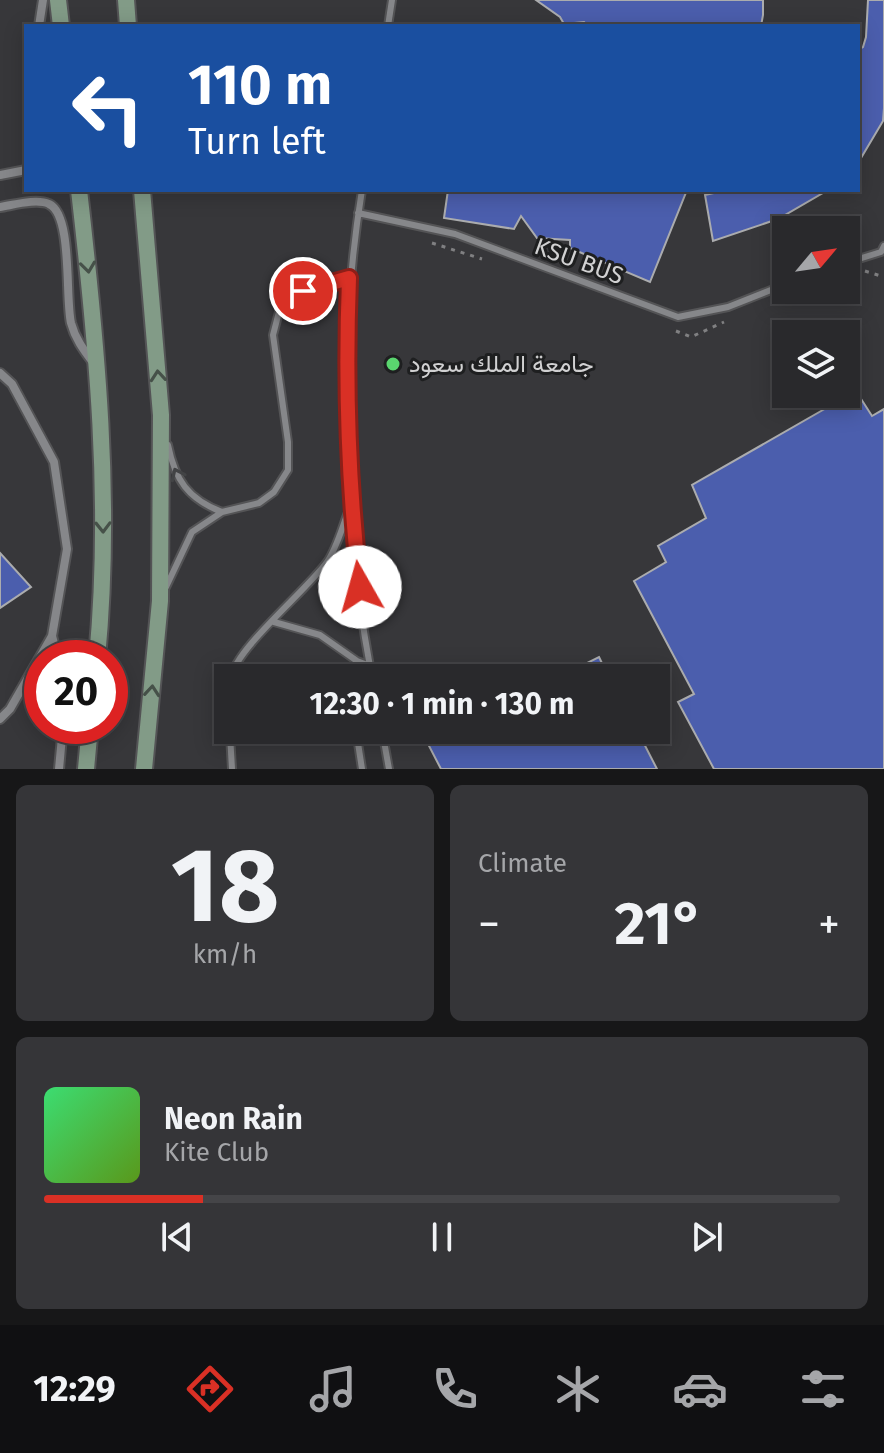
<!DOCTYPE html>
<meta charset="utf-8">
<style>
body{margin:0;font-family:"Fira Sans",Vazirmatn,sans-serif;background:#353538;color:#f1f3f6;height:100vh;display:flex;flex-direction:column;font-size:30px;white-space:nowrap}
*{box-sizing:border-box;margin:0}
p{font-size:26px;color:#a5a6a9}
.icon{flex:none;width:44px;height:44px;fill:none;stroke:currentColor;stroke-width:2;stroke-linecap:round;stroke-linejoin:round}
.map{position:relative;height:769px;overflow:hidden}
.details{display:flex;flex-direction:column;gap:16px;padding:16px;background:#171718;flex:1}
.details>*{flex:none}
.top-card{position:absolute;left:24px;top:24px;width:836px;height:168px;border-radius:0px;box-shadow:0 4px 20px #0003,0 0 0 2px #454548;background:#1a4fa0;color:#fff;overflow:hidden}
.needle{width:52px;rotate:61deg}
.buttons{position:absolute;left:772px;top:216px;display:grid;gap:16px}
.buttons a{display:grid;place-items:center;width:88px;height:88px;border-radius:0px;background:#29292c;box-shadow:0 4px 20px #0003,0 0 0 2px #454548;font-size:40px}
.speed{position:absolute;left:24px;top:640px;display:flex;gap:16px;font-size:40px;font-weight:700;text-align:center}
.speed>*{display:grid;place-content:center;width:104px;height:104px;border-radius:50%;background:#29292c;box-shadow:0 4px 20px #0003,0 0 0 2px #454548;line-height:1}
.speed .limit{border:12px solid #d22;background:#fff;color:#111}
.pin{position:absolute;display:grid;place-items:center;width:68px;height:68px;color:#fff;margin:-34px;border:4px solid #fff;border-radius:50%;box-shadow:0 2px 8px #0007}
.me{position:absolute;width:88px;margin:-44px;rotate:353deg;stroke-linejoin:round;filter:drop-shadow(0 0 6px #0008)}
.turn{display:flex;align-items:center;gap:28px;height:168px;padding:0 32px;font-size:36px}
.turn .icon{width:104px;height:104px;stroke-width:2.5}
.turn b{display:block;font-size:56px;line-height:68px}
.big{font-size:60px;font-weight:700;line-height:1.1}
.details .tile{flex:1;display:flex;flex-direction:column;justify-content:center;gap:12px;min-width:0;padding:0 28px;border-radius:12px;background:#353538}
.details .dial{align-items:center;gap:0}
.dial b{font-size:104px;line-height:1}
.song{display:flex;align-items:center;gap:24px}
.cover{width:96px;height:96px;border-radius:12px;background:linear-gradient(135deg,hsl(140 70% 55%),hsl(90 70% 35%))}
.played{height:8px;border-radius:4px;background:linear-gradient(90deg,#d93025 20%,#454548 20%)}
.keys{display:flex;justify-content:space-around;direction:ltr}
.heat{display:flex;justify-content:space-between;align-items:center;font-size:44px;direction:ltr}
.details .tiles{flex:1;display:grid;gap:16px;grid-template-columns:1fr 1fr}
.tile:last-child{grid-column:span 2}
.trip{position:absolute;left:214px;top:664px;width:456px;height:80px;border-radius:0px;background:#29292c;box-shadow:0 4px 20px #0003,0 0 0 2px #454548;font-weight:700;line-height:80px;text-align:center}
.tabs{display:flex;height:128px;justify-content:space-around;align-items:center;background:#101012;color:#a5a6a9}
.tabs .icon{width:56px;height:56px}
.tabs .on{color:#d93025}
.tabs b{font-size:36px;color:#f1f3f6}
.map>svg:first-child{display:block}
.building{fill:#4b5ead;stroke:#abacae;stroke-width:2}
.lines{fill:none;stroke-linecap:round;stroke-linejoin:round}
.lane-casing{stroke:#545456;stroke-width:10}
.street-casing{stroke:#545456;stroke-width:12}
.secondary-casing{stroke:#545456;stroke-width:20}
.path{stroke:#808082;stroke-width:3;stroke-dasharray:4 6;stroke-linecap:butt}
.lane{stroke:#86878a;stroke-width:6}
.street{stroke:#86878a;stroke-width:8}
.secondary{stroke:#829b87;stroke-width:16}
.oneway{stroke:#465149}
.oneway2{stroke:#424345}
.route-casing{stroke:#8d1f18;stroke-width:20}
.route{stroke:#d93025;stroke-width:14}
.poi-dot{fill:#5ad56f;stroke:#1e1f20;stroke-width:3}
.labels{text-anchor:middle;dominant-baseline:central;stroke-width:6;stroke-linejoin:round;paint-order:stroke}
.street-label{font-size:24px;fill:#d1d1d2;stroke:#1e1f20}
.poi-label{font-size:24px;fill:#d1d1d2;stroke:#1e1f20;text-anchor:start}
</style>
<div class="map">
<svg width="884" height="769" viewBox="0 0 884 769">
<rect width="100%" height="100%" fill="#37373a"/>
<path class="building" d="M 536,0 L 763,0 L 763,15 L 761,26 L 588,26 L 584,22 L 564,24 L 560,17 Z
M 868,0 L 884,0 L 884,108 L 883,121 L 858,163 L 858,50 L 863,47 L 866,37 Z
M 448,190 L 687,190 L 650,282 L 570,248 L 570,240 L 537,238 L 521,216 L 514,229 L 444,218 Z
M 727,190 L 828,190 L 778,219 L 713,241 L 705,195 Z
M 856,391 L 872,416 L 884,409 L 884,769 L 714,769 L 678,702 L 694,694 L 634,581 L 666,562 L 658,546 L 706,518 L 692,485 Z
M 0,553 L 31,587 L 0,608 Z
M 599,657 L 609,678 L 557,678 Z
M 454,730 L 637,730 L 657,769 L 441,769 L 428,744 Z"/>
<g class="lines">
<defs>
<path id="lane" d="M 388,26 L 392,0
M 362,190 C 336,350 342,518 372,678
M 358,213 L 455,234 L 678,317 L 728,307 L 786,284
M 846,263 L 881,252 L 884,246
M 168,445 C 175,480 188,499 222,512
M 166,587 L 192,532 L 222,512 L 259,503 L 274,492 L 288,470 L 288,442 L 273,335 L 279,312 L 303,291 L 349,278
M 274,622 L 320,635 L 357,661 L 370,666
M 231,678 C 235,649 306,591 327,562 C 337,548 342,527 349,510
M 228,700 L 232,769
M 356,730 L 362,769
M 382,730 L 389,769"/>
<path id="street" d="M 39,26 L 43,0
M 0,175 L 26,170
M 0,207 C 13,205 37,198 49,204 C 73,215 65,298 71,323 C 75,338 83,349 92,361
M 0,373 L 12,384 L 54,462 L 67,549 L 52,636 L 10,709 L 0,719
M 52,636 L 58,658
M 59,769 L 63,726"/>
<path id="secondary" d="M 58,0 L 61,26
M 126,0 L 128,26
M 79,190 C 97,346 112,501 97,658
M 142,190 L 161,415 L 160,601 L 144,769
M 86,769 L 90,726"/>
</defs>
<use href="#lane" class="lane-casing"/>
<use href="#street" class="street-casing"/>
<use href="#secondary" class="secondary-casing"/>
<path class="path" d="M 432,243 L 482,259
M 865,271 L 884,277
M 676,331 L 691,337 L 724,322"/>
<use href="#lane" class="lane"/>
<use href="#street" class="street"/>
<use href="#secondary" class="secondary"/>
</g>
<defs><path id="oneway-chevron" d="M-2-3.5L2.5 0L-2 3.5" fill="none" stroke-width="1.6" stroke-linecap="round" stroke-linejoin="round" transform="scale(2)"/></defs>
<g class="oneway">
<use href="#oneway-chevron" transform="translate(88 267) rotate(83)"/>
<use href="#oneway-chevron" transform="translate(158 376) rotate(-95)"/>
<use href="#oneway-chevron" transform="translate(103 527) rotate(89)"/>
<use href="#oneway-chevron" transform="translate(152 691) rotate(-85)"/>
</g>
<use class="oneway2" href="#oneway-chevron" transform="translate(177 474) rotate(-115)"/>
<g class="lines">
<defs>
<path id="route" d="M 303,291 L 349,278 C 345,382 348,483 360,587"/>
</defs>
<use href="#route" class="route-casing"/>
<use href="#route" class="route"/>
</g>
<circle class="poi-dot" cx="393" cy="364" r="8"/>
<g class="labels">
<g class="street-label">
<text transform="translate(579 261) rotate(20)">KSU BUS</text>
</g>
<g class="poi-label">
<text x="409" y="364">جامعة الملك سعود</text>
</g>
</g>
</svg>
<div class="buttons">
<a><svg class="needle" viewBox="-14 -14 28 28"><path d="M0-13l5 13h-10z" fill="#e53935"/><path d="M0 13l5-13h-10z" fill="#a5a6a9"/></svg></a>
<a><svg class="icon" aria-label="layers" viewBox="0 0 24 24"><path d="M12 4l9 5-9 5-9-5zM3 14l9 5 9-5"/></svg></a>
</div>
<div class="speed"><div class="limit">20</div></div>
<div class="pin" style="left:303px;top:291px;background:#d93025"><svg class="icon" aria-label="arrive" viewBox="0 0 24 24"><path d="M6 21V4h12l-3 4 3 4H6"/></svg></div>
<svg class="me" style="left:360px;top:587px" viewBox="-20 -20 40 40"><circle r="19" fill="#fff"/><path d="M0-13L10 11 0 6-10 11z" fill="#d93025"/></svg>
<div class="trip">12:30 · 1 min · 130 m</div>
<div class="top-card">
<div class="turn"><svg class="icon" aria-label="left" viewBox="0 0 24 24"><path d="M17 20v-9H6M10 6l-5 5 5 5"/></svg><div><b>110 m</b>Turn left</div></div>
</div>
</div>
<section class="details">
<div class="tiles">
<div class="tile dial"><b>18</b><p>km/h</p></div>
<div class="tile"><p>Climate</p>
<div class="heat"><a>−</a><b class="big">21°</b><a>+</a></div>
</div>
<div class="tile">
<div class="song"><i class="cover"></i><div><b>Neon Rain</b><p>Kite Club</p></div></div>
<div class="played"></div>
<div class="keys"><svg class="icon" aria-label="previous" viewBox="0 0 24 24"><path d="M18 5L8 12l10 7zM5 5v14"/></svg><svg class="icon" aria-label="pause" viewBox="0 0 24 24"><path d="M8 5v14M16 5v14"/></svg><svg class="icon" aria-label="next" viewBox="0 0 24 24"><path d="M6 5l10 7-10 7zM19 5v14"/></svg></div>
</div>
</div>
</section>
<nav class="tabs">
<b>12:29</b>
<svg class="icon on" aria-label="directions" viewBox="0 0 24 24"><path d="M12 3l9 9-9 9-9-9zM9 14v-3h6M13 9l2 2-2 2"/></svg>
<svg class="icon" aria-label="music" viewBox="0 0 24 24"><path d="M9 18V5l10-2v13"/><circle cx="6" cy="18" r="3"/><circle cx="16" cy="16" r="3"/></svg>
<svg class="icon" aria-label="phone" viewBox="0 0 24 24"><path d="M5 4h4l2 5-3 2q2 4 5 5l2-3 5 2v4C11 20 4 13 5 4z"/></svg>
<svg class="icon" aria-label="climate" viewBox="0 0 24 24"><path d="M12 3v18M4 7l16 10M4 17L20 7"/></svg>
<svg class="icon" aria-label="car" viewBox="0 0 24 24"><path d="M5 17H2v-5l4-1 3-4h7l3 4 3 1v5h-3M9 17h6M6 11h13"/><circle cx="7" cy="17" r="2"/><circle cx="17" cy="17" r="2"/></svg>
<svg class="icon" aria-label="filters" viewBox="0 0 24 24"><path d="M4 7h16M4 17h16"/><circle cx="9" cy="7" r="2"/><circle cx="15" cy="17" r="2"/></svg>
</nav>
